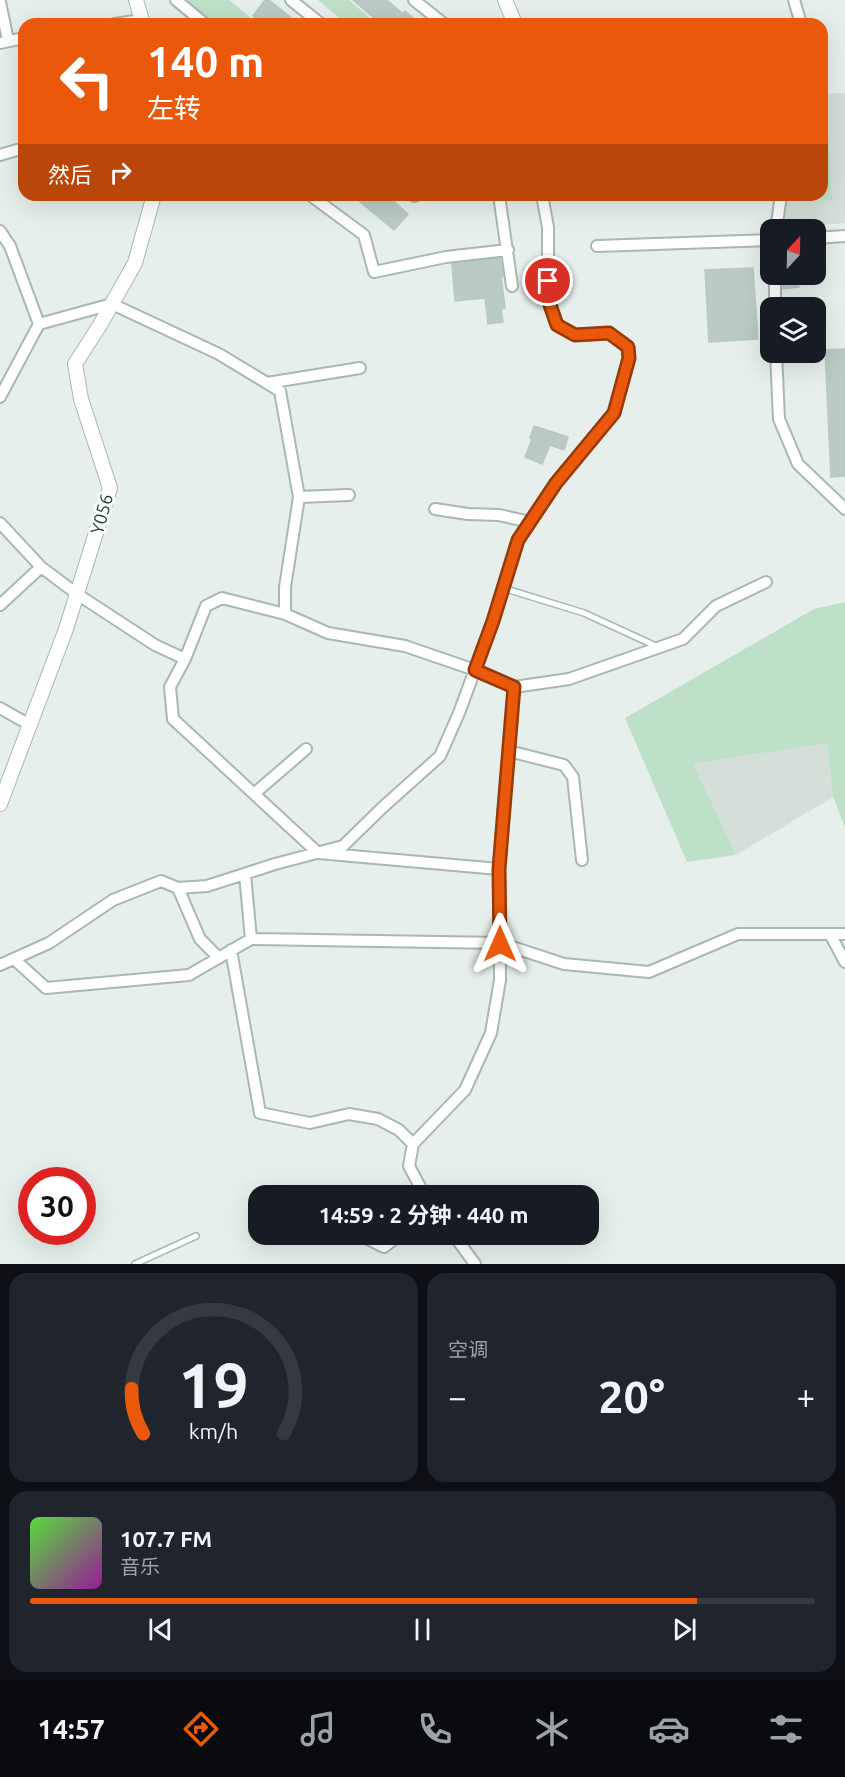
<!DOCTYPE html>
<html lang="zh">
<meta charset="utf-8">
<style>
body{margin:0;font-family:Ubuntu,"Noto Sans SC",sans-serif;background:#20242c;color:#f1f3f6;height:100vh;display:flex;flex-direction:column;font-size:22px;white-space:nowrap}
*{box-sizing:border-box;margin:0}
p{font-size:20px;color:#9ea1a6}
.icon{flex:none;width:33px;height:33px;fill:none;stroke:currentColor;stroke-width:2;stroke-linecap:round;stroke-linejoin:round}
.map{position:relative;height:1264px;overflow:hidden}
.panel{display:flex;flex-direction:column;gap:9px;padding:9px;background:#0d0f14;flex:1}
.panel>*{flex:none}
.banner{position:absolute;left:18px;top:18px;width:810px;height:183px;border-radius:18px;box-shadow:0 6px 24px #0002;background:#ea580c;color:#fff;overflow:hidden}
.needle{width:39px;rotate:22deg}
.tools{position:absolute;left:760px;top:219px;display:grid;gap:12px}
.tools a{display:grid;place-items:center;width:66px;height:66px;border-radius:12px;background:#171b24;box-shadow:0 6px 24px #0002;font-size:30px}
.speed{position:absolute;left:18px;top:1167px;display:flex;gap:12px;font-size:30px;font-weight:700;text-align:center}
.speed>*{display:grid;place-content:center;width:78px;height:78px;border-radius:50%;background:#171b24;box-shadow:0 6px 24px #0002;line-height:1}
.speed .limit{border:9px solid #d22;background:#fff;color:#111}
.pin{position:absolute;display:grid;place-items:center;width:51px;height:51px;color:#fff;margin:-26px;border:3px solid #fff;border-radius:50%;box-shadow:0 2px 6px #0007}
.me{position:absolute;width:66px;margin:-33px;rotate:0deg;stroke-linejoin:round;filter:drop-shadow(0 0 4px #0008)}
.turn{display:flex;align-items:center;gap:21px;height:126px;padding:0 30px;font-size:27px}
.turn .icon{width:78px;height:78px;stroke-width:2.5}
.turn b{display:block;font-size:42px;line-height:51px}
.then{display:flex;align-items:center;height:57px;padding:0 30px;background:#0003;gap:12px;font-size:22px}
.big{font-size:45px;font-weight:700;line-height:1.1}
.panel .tile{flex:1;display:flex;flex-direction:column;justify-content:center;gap:9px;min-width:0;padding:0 21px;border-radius:18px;background:#20242c}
.panel .dial{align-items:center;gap:0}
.dial svg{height:156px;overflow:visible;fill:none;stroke:#363941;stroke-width:7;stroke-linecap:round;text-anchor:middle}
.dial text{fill:#f1f3f6;stroke:none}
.song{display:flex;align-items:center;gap:18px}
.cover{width:72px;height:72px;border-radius:9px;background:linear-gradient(135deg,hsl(110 70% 55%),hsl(300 70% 35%))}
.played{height:6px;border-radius:3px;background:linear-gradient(90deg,#ea580c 85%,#363941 85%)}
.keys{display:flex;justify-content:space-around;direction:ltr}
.heat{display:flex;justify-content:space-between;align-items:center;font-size:33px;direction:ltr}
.panel .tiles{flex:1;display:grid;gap:9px;grid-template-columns:1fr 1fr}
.tile:last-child{grid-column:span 2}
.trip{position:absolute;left:248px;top:1185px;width:351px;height:60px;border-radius:18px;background:#171b24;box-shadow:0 6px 24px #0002;font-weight:700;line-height:60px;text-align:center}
.dock{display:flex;height:96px;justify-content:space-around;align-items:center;background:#090b0e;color:#9ea1a6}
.dock .icon{width:42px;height:42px}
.dock .selected{color:#ea580c}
.dock b{font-size:27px;color:#f1f3f6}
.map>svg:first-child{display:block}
.built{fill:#d4dfda}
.green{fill:#bfe0c8}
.building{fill:#bbcac4;stroke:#b8c9c2;stroke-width:1.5}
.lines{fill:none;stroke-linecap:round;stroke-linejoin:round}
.service-casing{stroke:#a8b8b2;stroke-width:8}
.minor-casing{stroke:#a8b8b2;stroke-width:14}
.tertiary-casing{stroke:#a8b8b2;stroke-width:16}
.service{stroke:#fff;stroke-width:5}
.minor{stroke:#fff;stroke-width:10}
.tertiary{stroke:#fff;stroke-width:14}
.route-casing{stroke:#983908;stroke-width:15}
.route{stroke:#ea580c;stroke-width:10}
.labels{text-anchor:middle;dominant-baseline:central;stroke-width:6;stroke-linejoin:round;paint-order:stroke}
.street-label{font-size:18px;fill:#24423a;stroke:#f7fbf9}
</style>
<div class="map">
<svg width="845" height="1264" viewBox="0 0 845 1264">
<rect width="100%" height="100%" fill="#e6efeb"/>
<path class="built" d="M 845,93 L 845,223 L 781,228 L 785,195 L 822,195 L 822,94 Z
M 827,743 L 833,797 L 736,855 L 692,764 Z"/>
<path class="green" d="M 181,0 L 229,0 L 258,24 L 210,24 Z
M 318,0 L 349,0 L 377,24 L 347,24 Z
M 822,120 L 827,120 L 832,200 L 788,197 L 789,195 L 822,195 Z
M 845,602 L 845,827 L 833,797 L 827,743 L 693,764 L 736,855 L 687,862 L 625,718 L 814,609 Z"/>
<path class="building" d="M 265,0 L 269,0 L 299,24 L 263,24 L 253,16 Z
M 353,0 L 387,0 L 403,14 L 405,11 L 420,24 L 381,24 Z
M 352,195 L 387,195 L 408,214 L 394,230 Z
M 500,258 L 503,276 L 501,276 L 505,308 L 501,309 L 503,322 L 488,324 L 485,298 L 455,301 L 452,264 Z
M 753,268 L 758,339 L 709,342 L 705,270 Z
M 783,274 L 798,274 L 799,287 L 783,289 Z
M 845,349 L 845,476 L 831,477 L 825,350 Z
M 534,426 L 568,437 L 564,450 L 550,445 L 542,464 L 525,457 L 532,439 L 530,438 Z"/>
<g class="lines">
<defs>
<path id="service" d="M 503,588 L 584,613 L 658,647
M 135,1264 L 196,1236"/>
<path id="minor" d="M 176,0 L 205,24
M 291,0 L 321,24
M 414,0 L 444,24
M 794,0 L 801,24
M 0,2 L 8,40
M 114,24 L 142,20
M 0,43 L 24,38
M 0,155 L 24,148
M 310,195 L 364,235 L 374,272 L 446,257 L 508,250
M 413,195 L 414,196 L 417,195
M 499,195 L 512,286
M 776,230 L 781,195
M 0,231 L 10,246 L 39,324 L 112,304 L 219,354 L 280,391 L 299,497 L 285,587 L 285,614 L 328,633 L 405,646 L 475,670 L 514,687 L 569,679 L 683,639 L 716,606 L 766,582
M 816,238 L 845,236
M 597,246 L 771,240
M 775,308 L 775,274
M 776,352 L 779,419 L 798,464 L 845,509
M 267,383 L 360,368
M 0,397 L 39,324
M 299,497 L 349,495
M 435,509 L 468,514 L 499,515 L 530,522
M 0,523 L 41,567 L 77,594 L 155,645 L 185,659 L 206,606 L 222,598 L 285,614
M 0,605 L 41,567
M 185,659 L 170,687 L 173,719 L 318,853 L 499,869
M 0,708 L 30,725
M 509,751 L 564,765 L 573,777 L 582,860
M 255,793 L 306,749
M 245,874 L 251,939
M 178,888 L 200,939 L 219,958
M 830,934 L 845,962
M 231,950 L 260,1113 L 310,1123 L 349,1114 L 378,1119 L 399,1130 L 413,1144
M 14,959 L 46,988 L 189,975 L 251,939 L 500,943 L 564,964 L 649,972 L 738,934 L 845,934
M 0,965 L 49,943 L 113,900 L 161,881 L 178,888 L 207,886 L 275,864 L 343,846 L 383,807 L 440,756 L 459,713 L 493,621 L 518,540 L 556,483 L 614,413 L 629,358 L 628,347 L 609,333 L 575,335 L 557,325 L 548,299 L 548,227 L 542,195
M 425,1196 L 409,1166 L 413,1144 L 465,1090 L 491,1033 L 500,980 L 499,869 L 514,687
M 358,1234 L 384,1247 L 401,1234
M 453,1234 L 475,1264"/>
<path id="tertiary" d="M 136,0 L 143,24
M 505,0 L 515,24
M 0,804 L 66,629 L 110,488 L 81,399 L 75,364 L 100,325 L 135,263 L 154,195"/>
</defs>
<use href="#service" class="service-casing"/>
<use href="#minor" class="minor-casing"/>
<use href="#tertiary" class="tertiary-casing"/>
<use href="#service" class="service"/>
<use href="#minor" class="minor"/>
<use href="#tertiary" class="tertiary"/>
</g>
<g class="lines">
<defs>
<path id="route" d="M 500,944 L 499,869 L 514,687 L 475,670 L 493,621 L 518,540 L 556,483 L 614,413 L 629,358 L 628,347 L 609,333 L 575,335 L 557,325 L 548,299 L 548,281"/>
</defs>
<use href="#route" class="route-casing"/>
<use href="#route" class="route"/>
</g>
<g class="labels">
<g class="street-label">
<text transform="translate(101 514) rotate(-75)">Y056</text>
</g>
</g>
</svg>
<div class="tools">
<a><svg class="needle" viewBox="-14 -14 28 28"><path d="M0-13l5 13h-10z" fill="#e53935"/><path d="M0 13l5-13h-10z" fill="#9ea1a6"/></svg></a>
<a><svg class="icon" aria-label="layers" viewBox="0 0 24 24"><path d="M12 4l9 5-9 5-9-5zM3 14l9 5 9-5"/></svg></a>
</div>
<div class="speed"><div class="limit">30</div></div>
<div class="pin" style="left:548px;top:281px;background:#d93025"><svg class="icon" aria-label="arrive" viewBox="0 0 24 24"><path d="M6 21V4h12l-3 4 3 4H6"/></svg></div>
<svg class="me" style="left:500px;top:944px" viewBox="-20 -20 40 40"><path d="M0-17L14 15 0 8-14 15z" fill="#ea580c" stroke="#fff" stroke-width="4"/></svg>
<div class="trip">14:59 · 2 分钟 · 440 m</div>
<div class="banner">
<div class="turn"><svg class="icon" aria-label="left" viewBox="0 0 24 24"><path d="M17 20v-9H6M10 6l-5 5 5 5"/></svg><div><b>140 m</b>左转</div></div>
<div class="then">然后<svg class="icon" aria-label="right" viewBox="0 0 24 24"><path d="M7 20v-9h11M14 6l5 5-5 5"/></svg></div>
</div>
</div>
<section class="panel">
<div class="tiles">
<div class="tile dial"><svg viewBox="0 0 100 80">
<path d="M14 69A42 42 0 1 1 86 69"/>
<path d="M14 69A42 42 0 0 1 8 46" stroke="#ea580c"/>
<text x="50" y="56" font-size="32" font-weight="700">19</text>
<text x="50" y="72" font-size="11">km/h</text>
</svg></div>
<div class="tile"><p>空调</p>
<div class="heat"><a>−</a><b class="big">20°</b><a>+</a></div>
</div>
<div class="tile">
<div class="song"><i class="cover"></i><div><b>107.7 FM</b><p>音乐</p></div></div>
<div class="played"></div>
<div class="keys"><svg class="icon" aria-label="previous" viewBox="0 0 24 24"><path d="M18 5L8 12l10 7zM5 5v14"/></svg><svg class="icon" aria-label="pause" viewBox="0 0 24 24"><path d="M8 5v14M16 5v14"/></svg><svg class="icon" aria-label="next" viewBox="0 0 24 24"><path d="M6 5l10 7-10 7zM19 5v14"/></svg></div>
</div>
</div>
</section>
<nav class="dock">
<b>14:57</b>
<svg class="icon selected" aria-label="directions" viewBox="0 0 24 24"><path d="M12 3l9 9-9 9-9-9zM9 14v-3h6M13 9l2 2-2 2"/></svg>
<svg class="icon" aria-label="music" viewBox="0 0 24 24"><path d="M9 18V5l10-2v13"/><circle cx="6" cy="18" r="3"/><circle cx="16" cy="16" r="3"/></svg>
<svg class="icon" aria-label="phone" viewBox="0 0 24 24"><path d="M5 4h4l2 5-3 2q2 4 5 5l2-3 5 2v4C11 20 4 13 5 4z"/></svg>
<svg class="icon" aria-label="climate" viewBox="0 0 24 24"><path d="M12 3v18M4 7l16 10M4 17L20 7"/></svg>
<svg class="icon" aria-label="car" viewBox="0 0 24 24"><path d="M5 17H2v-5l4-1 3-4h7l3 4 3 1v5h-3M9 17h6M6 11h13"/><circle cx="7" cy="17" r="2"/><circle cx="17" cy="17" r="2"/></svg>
<svg class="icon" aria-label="filters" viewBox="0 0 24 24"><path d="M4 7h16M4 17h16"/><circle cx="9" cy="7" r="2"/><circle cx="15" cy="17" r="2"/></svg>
</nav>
